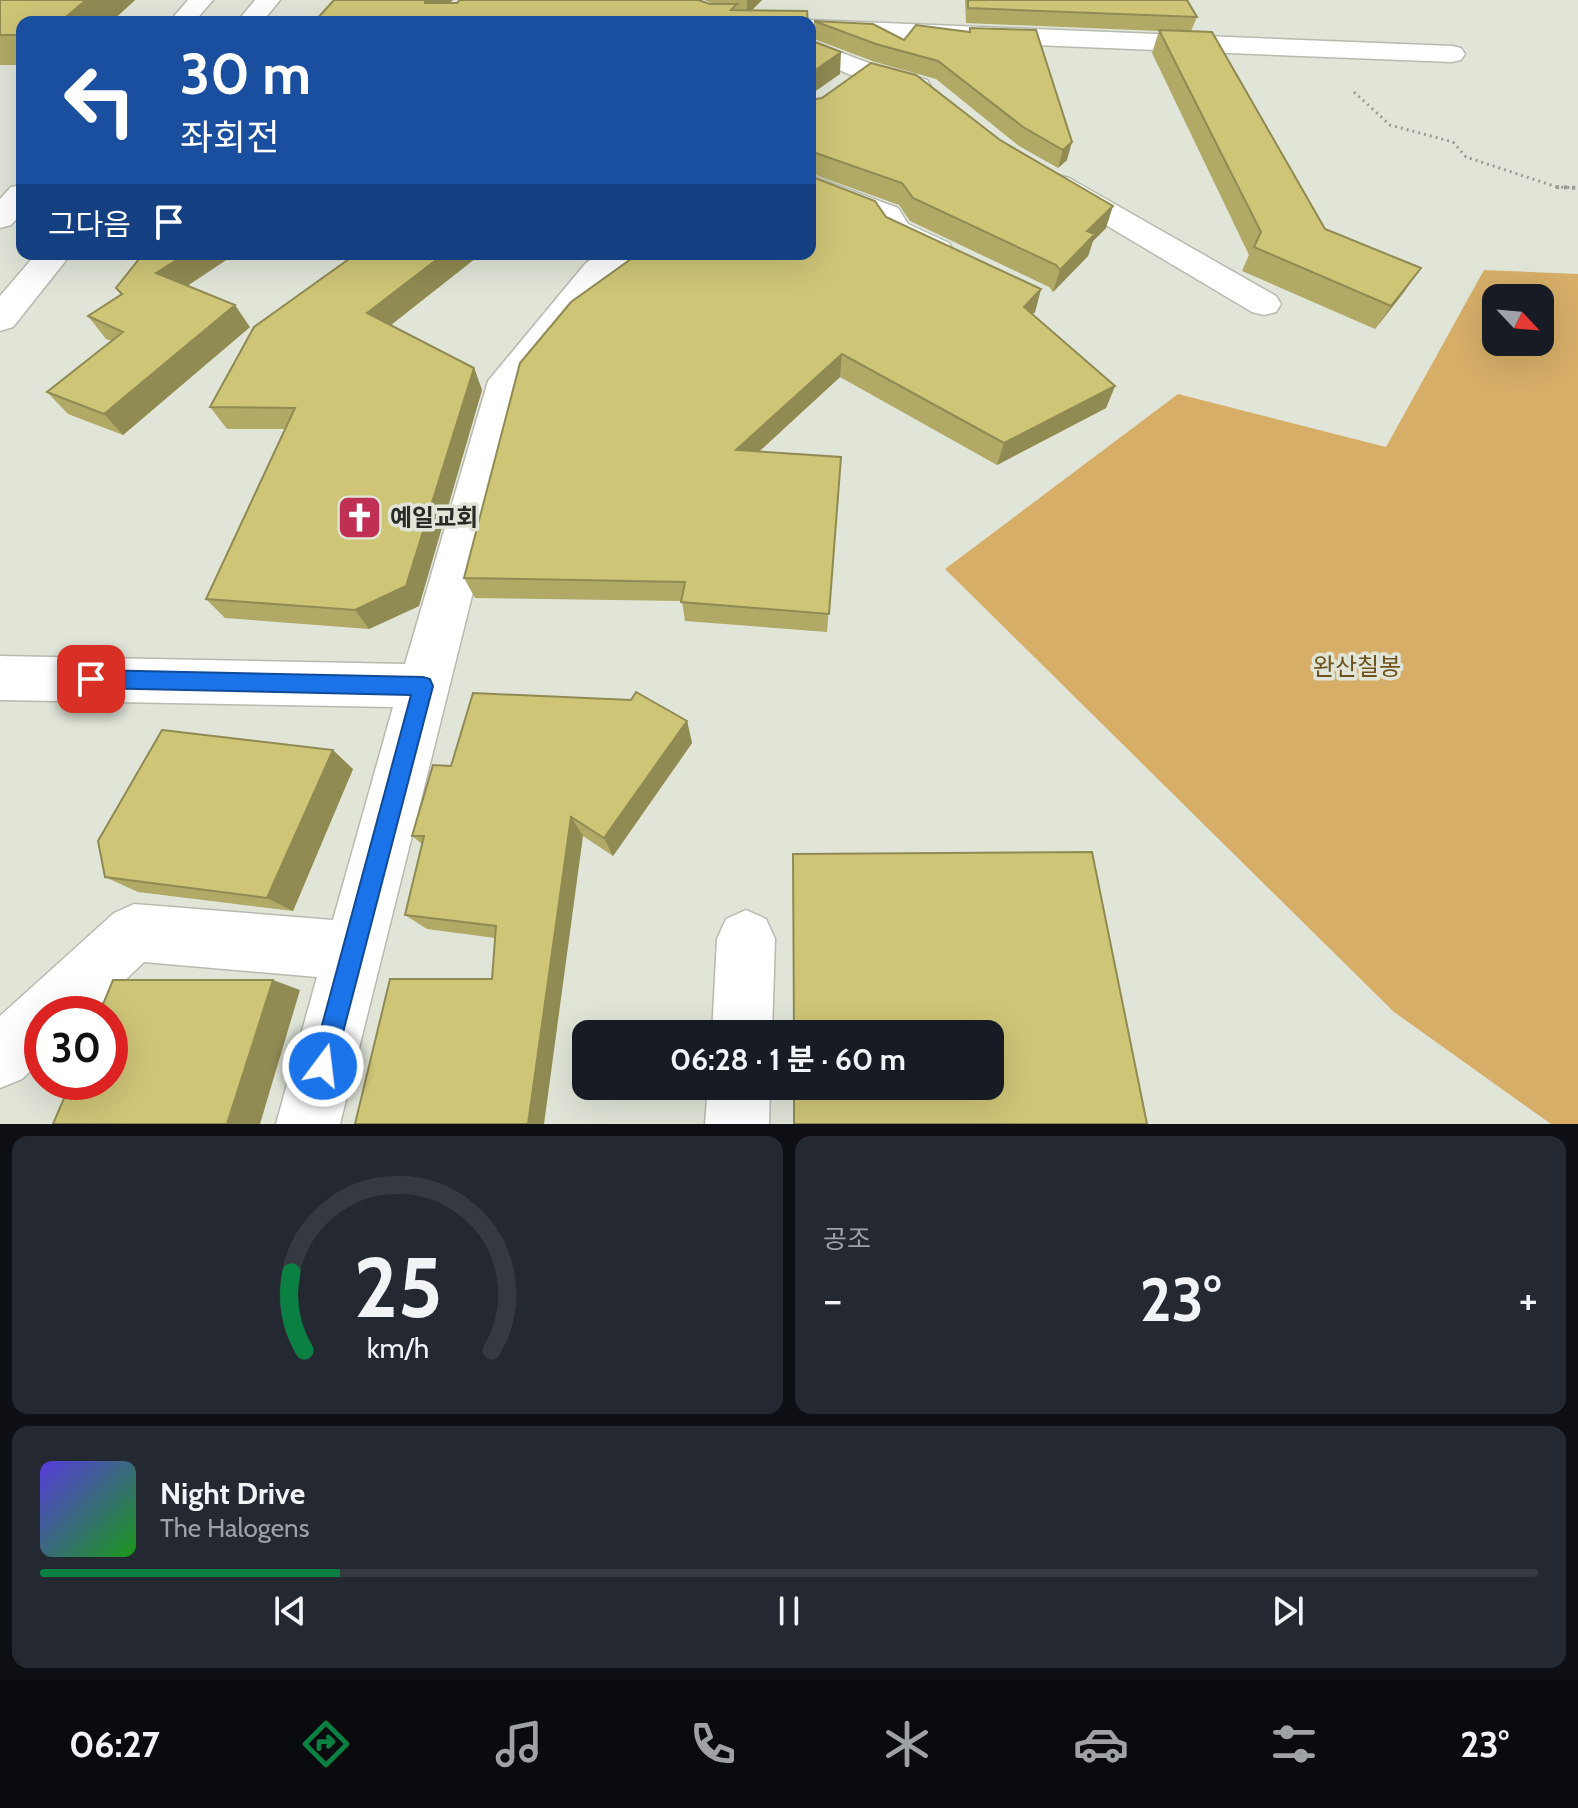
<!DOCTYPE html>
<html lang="ko">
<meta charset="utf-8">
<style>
body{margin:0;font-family:Cabin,"Noto Sans KR",sans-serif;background:#242831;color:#f1f3f6;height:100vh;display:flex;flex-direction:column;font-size:30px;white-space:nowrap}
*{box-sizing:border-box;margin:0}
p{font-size:26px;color:#9ea1a6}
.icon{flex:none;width:44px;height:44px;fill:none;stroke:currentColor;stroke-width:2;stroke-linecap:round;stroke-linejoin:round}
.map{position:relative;height:1124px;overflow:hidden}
.side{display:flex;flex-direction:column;gap:12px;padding:12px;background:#0d0f14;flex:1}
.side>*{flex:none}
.top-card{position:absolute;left:16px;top:16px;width:800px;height:244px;border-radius:16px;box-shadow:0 8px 32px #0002;background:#1a4fa0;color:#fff;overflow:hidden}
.needle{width:52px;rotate:116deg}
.buttons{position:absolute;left:1482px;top:284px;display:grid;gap:16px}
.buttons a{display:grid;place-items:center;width:72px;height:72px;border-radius:16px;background:#171b24;box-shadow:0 8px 32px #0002;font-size:40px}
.speed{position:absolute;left:24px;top:996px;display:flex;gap:16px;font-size:40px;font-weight:700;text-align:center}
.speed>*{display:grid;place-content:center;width:104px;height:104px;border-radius:50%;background:#171b24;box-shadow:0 8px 32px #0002;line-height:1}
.speed .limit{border:12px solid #d22;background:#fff;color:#111}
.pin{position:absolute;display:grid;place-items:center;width:68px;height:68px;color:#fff;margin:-34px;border-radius:16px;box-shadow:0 4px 12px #0006}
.me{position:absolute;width:88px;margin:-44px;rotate:15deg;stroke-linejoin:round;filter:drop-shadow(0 0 6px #0008)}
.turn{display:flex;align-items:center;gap:28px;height:168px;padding:0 32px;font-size:36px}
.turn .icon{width:104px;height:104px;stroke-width:2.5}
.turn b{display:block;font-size:56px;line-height:68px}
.then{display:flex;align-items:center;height:76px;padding:0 32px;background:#0003;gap:16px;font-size:30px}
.big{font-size:60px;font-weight:700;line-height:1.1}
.side .tile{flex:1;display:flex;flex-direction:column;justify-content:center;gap:12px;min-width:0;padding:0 28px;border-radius:16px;background:#242831}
.side .dial{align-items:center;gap:0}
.dial svg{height:208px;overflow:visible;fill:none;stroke:#363941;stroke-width:7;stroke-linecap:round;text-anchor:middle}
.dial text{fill:#f1f3f6;stroke:none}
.song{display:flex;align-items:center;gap:24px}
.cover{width:96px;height:96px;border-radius:12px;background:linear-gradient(135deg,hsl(250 70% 55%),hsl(120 70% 35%))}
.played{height:8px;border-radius:4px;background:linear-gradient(90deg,#0b8043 20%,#363941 20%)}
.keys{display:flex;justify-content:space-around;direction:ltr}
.heat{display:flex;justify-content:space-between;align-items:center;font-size:44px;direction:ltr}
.side .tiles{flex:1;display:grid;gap:12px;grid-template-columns:1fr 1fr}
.tile:last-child{grid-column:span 2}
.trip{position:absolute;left:572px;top:1020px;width:432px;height:80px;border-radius:16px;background:#171b24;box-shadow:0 8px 32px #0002;font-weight:700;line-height:80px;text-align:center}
.menu{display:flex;height:128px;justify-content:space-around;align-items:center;background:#090b0e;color:#9ea1a6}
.menu .icon{width:56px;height:56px}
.menu .active{color:#0b8043}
.menu b{font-size:36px;color:#f1f3f6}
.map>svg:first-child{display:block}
.forest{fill:#d6ae68;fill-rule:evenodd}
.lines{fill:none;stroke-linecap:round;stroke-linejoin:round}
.minor-casing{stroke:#b6baaf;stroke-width:3}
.path-far1{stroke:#989c93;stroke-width:3;stroke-dasharray:2 4;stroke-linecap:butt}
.path{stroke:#989c93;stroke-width:4;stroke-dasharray:3 5;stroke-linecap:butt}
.minor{fill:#fff;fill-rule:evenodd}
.wall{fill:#b1a966}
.shaded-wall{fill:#908a53}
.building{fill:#cec577;stroke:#908a53;stroke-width:2}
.route{fill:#1a73e8;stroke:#114b97;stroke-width:2}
.labels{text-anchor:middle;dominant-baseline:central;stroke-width:7;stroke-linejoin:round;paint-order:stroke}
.poi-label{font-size:24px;font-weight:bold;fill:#292b27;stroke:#e0e5d8;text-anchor:start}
.park-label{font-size:24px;fill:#6e521e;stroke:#e0e5d8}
</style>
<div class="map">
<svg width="1578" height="1124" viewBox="0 0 1578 1124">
<rect width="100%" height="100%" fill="#e0e5d8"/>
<path class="forest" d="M 1484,270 L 1578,274 L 1578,1124 L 1551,1124 L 1394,1012 L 945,569 L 1178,394 L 1386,447 ZM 1496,298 L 1540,298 L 1540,342 L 1496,342 Z"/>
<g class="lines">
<defs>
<path id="minor" d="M 188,0 L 213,0 L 194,22 L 169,22 Z
M 255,0 L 280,0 L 262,22 L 237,22 Z
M 810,20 L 1452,46 L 1461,48 L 1465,54 L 1461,60 L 1452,62 L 810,36 L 810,22 L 804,22 Z
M 810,41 L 874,65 L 927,80 L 931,86 L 927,92 L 917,94 L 856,77 L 810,58 Z
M 810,175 L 898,208 L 908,224 L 949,243 L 953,250 L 949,257 L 937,260 L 925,257 L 885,237 L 875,221 L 810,195 Z
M 1058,175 L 1069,178 L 1276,296 L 1281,304 L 1276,312 L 1264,315 L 1252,312 L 1047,190 L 1043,184 L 1047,178 Z
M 22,185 L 22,213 L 11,225 L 0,228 L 0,199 L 11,187 Z
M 36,254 L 71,254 L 13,327 L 0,331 L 0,296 Z
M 598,254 L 636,254 L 609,278 L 525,384 L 340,1124 L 276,1124 L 317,977 L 144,962 L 90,1014 L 42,1014 L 42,1060 L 22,1079 L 0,1088 L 0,1016 L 114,913 L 134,904 L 333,920 L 393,707 L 0,700 L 0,656 L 405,664 L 488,381 L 585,264 Z
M 746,910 L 766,919 L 775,939 L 772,1034 L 712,1034 L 717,939 L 726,919 Z
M 708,1086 L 770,1086 L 769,1124 L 705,1124 Z"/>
</defs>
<use href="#minor" class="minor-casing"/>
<path class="path-far1" d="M 1354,92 L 1390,125 L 1453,142 L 1466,157 L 1557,187 L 1578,188"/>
<path class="path" d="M 1556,187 L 1578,188"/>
<use href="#minor" class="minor"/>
</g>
<path class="wall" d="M 0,0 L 135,0 L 111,22 L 22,22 L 22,65 L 0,65 Z
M 704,0 L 762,0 L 752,10 L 450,3 L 714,4 Z
M 965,0 L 1187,0 L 1197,17 L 1191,31 L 1325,229 L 1404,292 L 1375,329 L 1242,271 L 1249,255 L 1152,53 L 1159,31 L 966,23 Z
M 814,21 L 904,40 L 969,32 L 970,28 L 1036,30 L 1067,160 L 1058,168 L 1019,146 L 936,79 L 875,62 L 814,39 Z
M 810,100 L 1106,228 L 1093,241 L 1088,256 L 1053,292 L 1049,287 L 910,221 L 899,205 L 810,173 Z
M 886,217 L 1041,289 L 1035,312 L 1032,314 L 1115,386 L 1106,408 L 997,465 L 840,377 L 759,451 L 841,457 L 827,632 L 685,621 L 682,601 L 475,598 L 464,578 Z
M 143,254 L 235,254 L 187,286 L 250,327 L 123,435 L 68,414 L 47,392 L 112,341 L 106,339 L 88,316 L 121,294 L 116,288 Z
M 334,254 L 481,254 L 391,325 L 474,368 L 482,390 L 419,606 L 369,629 L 225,618 L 206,599 L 285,429 L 227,429 L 210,407 L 350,259 Z
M 687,721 L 692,743 L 613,856 L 583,836 L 492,979 L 495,938 L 427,929 L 405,915 L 422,844 L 412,836 L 451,766 Z
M 353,769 L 293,911 L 138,892 L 105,877 Z"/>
<path class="shaded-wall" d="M 86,0 L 135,0 L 111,22 L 60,22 Z
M 425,0 L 453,0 L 432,20 L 425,3 Z
M 747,0 L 762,0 L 747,15 Z
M 841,52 L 840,74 L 810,95 L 810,74 Z
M 1072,142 L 1067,160 L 1058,168 L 1063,150 Z
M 1113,206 L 1106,228 L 1093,241 L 1088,256 L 1053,292 L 1060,270 L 1087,231 Z
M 186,254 L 235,254 L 172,296 L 156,273 Z
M 444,254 L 481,254 L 378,335 L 367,313 Z
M 1421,268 L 1404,292 L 1375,329 L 1391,306 Z
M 1041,289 L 1035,312 L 1018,329 L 1024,307 Z
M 235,305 L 250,327 L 123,435 L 104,414 Z
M 842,354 L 840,377 L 738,471 L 736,450 Z
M 474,368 L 482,390 L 419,606 L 369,629 L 355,610 Z
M 1115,386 L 1106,408 L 997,465 L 1004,443 Z
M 687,721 L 692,743 L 613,856 L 604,838 Z
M 333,750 L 353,769 L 293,911 L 267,898 Z
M 571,817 L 583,836 L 544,1124 L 528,1124 Z
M 273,980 L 300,990 L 260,1124 L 227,1124 Z"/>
<path class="building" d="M 0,0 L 86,0 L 60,22 L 22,22 L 22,35 L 0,35 Z
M 334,0 L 425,0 L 425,3 L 457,3 L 460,0 L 698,0 L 710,4 L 737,4 L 731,10 L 807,11 L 808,22 L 314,22 Z
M 968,0 L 1187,0 L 1197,17 L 968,8 Z
M 814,21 L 873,24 L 904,40 L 916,25 L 970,32 L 970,28 L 1036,30 L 1072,142 L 1063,150 L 1023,127 L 938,61 L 876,44 Z
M 1159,30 L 1212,32 L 1325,229 L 1421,268 L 1391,306 L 1254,247 L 1261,232 Z
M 810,40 L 841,52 L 810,74 Z
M 871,63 L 916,75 L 1000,140 L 1113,206 L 1087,231 L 1095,234 L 1060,270 L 1056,265 L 913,198 L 902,183 L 810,151 L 810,100 L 822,98 Z
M 810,176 L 875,201 L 886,217 L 1041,289 L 1024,307 L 1115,386 L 1004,443 L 842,354 L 736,450 L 841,457 L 829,614 L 681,602 L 685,582 L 464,578 L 520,363 L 571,302 L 638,254 L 810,254 Z
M 143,254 L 186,254 L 156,273 L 235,305 L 104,414 L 47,392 L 123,332 L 88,316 L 122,294 L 116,288 Z
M 356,254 L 444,254 L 367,313 L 474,368 L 406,586 L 355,610 L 206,599 L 295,408 L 210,407 L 254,327 Z
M 636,692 L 687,721 L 604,838 L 571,817 L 528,1124 L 355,1124 L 390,979 L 492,979 L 496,926 L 405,915 L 424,836 L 412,836 L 433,765 L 451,766 L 473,693 L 631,700 Z
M 162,730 L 333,750 L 267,898 L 105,877 L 98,841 Z
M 1092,852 L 1147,1124 L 794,1124 L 794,1086 L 990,1086 L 990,1034 L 794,1034 L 793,854 Z
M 113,980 L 273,980 L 227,1124 L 53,1124 L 71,1082 L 110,1082 L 110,1014 L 99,1014 Z"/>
<path class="route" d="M 91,670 L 423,677 L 430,679 L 433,686 L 332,1075 L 323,1079 L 314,1075 L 311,1066 L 411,695 L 91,688 L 84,686 L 81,679 L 84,673 Z"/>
<defs>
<symbol id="church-square" viewBox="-11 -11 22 22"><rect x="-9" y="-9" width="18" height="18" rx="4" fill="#bf3054" stroke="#e0e5d8"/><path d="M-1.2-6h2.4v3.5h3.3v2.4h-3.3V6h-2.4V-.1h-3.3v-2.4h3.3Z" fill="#fff"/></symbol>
</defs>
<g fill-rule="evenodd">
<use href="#church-square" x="334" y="492" width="51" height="51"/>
</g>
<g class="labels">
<g class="poi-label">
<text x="390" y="517">예일교회</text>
</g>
<g class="park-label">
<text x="1357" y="666">완산칠봉</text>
</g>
</g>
</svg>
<div class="buttons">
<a><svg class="needle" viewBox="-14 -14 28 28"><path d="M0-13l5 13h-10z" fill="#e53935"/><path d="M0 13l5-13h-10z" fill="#9ea1a6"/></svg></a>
</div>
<div class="speed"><div class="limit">30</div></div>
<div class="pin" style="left:91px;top:679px;background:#d93025"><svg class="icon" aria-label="arrive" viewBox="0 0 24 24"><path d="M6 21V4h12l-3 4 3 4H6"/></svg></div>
<svg class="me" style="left:323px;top:1066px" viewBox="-20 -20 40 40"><circle r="17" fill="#1a73e8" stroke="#fff" stroke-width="3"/><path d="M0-11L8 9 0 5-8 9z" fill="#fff"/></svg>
<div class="trip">06:28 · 1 분 · 60 m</div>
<div class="top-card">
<div class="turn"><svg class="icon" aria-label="left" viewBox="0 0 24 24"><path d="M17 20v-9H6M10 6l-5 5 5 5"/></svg><div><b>30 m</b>좌회전</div></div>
<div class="then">그다음<svg class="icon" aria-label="arrive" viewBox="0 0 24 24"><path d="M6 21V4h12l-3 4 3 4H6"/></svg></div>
</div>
</div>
<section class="side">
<div class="tiles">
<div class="tile dial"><svg viewBox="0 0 100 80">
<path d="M14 69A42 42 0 1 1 86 69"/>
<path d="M14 69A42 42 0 0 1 9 39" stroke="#0b8043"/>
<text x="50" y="56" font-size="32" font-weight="700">25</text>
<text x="50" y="72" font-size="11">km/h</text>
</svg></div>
<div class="tile"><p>공조</p>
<div class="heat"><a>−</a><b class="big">23°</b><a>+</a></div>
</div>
<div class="tile">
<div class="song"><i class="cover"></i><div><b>Night Drive</b><p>The Halogens</p></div></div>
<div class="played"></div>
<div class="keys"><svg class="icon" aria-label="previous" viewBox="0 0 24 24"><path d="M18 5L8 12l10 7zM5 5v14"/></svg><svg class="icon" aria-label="pause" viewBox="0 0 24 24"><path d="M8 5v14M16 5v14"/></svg><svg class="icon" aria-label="next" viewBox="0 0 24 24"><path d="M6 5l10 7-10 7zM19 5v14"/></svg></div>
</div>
</div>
</section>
<nav class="menu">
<b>06:27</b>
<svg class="icon active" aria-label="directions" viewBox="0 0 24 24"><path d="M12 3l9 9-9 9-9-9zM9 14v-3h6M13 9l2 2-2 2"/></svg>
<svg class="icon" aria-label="music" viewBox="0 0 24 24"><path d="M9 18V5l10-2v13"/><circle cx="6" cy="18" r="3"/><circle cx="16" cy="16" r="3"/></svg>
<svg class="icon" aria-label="phone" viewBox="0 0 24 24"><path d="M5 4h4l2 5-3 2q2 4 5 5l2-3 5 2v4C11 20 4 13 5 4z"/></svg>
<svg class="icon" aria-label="climate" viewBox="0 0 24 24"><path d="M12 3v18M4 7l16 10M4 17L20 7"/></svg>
<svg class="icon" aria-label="car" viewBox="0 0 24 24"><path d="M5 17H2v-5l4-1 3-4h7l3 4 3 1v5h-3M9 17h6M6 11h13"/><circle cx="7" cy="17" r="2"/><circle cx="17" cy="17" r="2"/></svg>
<svg class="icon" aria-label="filters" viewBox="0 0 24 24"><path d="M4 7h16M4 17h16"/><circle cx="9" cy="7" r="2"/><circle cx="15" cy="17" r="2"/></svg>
<b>23°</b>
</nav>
